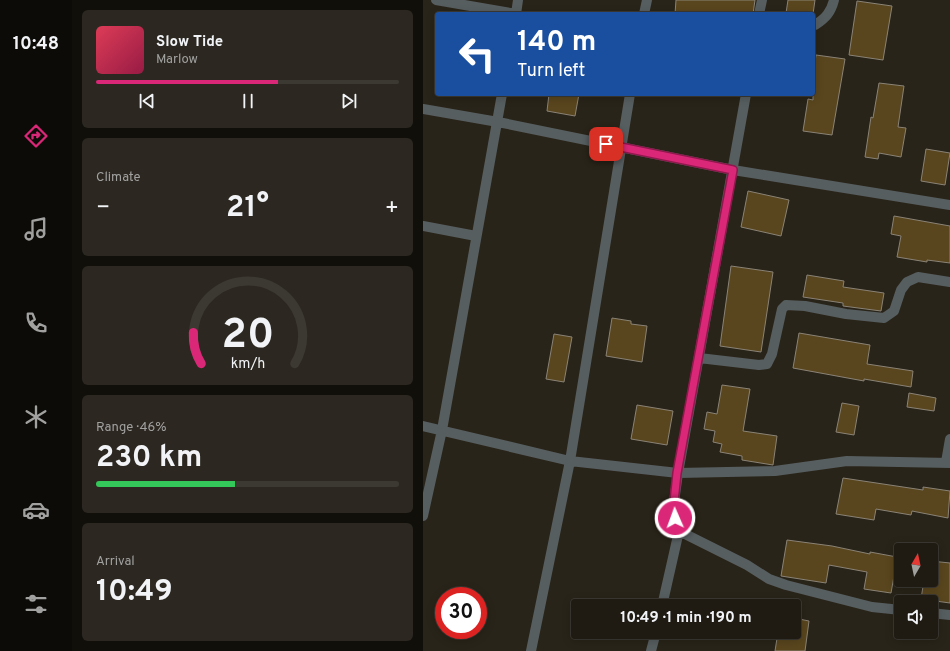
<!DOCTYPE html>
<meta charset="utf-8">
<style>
body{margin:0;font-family:Overpass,sans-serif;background:#2c2821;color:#f1f3f6;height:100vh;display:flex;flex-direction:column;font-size:15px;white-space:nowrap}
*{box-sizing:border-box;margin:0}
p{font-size:13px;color:#a1a1a0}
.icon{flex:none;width:22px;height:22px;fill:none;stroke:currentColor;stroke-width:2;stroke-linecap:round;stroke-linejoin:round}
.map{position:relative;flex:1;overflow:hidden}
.panel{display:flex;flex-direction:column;gap:10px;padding:10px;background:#110f0a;width:351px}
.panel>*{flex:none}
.guide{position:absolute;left:12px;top:12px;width:380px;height:84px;border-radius:4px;box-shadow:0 2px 10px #0003,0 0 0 1px #3c3933;background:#1a4fa0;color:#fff;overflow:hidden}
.needle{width:26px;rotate:9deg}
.buttons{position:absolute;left:471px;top:543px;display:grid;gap:8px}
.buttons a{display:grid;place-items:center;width:44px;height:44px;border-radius:4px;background:#1f1b13;box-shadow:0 2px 10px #0003,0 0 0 1px #3c3933;font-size:20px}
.speed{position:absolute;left:12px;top:587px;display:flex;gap:8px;font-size:20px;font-weight:700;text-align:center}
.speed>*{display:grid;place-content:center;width:52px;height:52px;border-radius:50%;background:#1f1b13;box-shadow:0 2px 10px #0003,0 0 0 1px #3c3933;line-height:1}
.speed .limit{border:6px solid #d22;background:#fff;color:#111}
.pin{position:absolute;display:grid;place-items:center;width:34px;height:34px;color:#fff;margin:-17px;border-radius:8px;box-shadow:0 2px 6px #0006}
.me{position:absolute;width:44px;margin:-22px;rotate:358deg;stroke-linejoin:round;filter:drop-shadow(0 0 3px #0008)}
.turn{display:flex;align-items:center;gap:14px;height:84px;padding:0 16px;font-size:18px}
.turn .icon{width:52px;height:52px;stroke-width:2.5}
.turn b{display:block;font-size:28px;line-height:34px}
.big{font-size:30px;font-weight:700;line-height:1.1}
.panel .card{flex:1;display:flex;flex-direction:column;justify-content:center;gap:6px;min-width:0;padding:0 14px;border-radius:6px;background:#2c2821}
.panel .dial{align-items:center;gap:0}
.dial svg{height:104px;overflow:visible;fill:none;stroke:#3c3933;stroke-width:7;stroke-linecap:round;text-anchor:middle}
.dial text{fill:#f1f3f6;stroke:none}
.song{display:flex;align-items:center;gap:12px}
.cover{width:48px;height:48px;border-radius:6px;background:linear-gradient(135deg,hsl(350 70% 55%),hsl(340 70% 35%))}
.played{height:4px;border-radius:2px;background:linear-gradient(90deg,#db2777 60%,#3c3933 60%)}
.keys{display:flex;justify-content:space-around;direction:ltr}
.heat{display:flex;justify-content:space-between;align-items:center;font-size:22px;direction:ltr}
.charge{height:6px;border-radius:3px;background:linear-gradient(90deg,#34c759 46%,#3c3933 0)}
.trip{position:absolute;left:148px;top:599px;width:230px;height:40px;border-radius:4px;background:#1f1b13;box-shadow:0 2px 10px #0003,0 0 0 1px #3c3933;font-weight:700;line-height:40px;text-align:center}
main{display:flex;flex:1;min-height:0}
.tabs{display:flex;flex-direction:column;width:72px;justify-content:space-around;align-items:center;background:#0c0b08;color:#a1a1a0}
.tabs .icon{width:28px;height:28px}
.tabs .current{color:#db2777}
.tabs b{font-size:18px;color:#f1f3f6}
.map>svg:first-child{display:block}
.building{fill:#59461e;stroke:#8a8376}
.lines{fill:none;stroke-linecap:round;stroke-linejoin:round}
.minor{stroke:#575e60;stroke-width:10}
.route-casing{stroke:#8e194d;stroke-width:10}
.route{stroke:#db2777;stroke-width:7}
</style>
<main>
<nav class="tabs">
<b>10:48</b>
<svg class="icon current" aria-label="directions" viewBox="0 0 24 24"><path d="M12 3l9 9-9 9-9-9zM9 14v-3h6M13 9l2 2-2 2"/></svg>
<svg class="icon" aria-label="music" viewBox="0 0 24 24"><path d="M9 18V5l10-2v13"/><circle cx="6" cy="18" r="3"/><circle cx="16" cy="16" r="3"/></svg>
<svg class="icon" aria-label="phone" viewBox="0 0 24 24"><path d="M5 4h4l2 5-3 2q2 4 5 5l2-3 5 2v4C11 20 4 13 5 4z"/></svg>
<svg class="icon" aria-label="climate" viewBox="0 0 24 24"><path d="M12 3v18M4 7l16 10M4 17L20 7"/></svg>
<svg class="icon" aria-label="car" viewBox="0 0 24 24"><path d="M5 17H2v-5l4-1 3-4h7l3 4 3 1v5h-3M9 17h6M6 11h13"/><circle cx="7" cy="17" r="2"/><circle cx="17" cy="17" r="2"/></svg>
<svg class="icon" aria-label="filters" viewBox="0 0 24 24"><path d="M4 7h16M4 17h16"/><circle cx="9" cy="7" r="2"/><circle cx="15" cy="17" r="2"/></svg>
</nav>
<section class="panel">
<div class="card">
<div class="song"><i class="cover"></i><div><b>Slow Tide</b><p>Marlow</p></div></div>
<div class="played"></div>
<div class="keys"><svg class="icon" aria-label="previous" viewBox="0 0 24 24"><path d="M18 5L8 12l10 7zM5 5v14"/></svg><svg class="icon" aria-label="pause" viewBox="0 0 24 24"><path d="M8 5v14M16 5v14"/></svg><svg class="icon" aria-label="next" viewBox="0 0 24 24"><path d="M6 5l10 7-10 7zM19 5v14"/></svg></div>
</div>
<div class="card"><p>Climate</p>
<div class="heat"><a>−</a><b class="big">21°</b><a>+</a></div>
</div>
<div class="card dial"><svg viewBox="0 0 100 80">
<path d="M14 69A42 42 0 1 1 86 69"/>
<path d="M14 69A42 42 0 0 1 8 45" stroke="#db2777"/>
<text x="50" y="56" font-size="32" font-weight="700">20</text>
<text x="50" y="72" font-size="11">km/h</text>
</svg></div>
<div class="card"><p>Range · 46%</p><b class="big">230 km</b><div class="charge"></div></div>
<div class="card"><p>Arrival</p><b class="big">10:49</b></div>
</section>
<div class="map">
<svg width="527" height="651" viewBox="0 0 527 651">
<rect width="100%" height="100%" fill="#292419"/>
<path class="building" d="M 253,0 L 332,0 L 330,14 L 252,14 Z
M 365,0 L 392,0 L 390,14 L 363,13 Z
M 434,1 L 469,6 L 460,60 L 426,55 Z
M 393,55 L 422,59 L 409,135 L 380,131 L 385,99 L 390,100 L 390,77 Z
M 456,83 L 481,86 L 475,127 L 483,128 L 478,157 L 456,153 L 455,159 L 442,157 L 448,117 L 450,118 Z
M 126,94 L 156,94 L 152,116 L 124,111 Z
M 503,149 L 527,153 L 522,185 L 498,181 Z
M 325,191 L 366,200 L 358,236 L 318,227 Z
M 471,216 L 527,226 L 527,263 L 504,260 L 504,262 L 474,257 L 478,236 L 468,234 Z
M 308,266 L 350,272 L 338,352 L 297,346 Z
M 384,275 L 421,281 L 420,287 L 461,293 L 458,311 L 420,306 L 420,303 L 380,297 Z
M 189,318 L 208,321 L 208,324 L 224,326 L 219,362 L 183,356 Z
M 376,333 L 447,345 L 444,364 L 490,371 L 488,387 L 441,379 L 441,381 L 370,368 Z
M 131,334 L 149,337 L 141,382 L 123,379 Z
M 299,385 L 327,389 L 320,431 L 354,436 L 350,465 L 319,460 L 319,456 L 297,452 L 299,444 L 290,442 L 292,431 L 281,429 L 284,412 L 294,414 Z
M 486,393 L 513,398 L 511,411 L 484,407 Z
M 419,403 L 436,406 L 431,435 L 413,432 Z
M 214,405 L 250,411 L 244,445 L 208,439 Z
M 420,478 L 500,490 L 500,487 L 527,491 L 525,518 L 489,511 L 488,515 L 453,509 L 451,520 L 413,514 Z
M 364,540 L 409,546 L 447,554 L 447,552 L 474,557 L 474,558 L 478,559 L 478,577 L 471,576 L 468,593 L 441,589 L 444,572 L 406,565 L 403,583 L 358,576 Z
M 508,561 L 527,563 L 527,603 L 498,599 L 501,580 L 508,580 Z
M 371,618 L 386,621 L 382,651 L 352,651 L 355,632 L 371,632 Z"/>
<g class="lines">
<path class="minor" d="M 13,0 L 93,14 L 95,0
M 221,14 L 224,0
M 336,14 L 339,0
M 390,24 L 392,25 C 403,18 408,12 411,0
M 0,109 L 75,122 L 310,170 L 527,205
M 0,226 L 53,236
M 276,358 L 336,365 L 344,364 L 349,354 L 359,309 L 363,305 L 382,306 L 423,314 L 461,318 L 471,311 L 478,290 L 484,282 L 495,277 L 527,282
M 0,426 L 147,461 L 255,473 L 352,471 L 424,461 L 527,463
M 523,462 L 527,439
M 0,516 L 19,430 L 79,94
M 256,531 L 324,565 L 346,579 L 363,585 L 449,607 L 478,610
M 239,606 L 256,531 L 252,517 L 251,502 L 255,473 L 323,94
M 508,613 L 527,615
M 108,651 L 147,461 L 207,94
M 228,651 L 233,632"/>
</g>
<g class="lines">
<defs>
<path id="route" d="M 183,144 L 310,170 L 254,473 L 251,502 L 252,518"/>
</defs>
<use href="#route" class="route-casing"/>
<use href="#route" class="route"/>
</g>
</svg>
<div class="buttons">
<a><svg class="needle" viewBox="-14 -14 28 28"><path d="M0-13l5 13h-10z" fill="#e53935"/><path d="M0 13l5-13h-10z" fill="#a1a1a0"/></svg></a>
<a><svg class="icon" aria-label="sound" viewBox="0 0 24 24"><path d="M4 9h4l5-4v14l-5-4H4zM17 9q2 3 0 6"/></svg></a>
</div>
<div class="speed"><div class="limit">30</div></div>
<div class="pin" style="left:183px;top:144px;background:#d93025"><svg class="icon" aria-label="arrive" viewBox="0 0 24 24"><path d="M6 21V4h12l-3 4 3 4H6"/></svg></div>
<svg class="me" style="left:252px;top:518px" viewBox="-20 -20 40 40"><circle r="17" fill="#db2777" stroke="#fff" stroke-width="3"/><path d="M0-11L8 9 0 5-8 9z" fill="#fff"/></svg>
<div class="trip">10:49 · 1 min · 190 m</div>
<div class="guide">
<div class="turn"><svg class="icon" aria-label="left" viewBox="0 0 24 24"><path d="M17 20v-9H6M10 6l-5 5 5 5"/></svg><div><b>140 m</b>Turn left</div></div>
</div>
</div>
</main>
